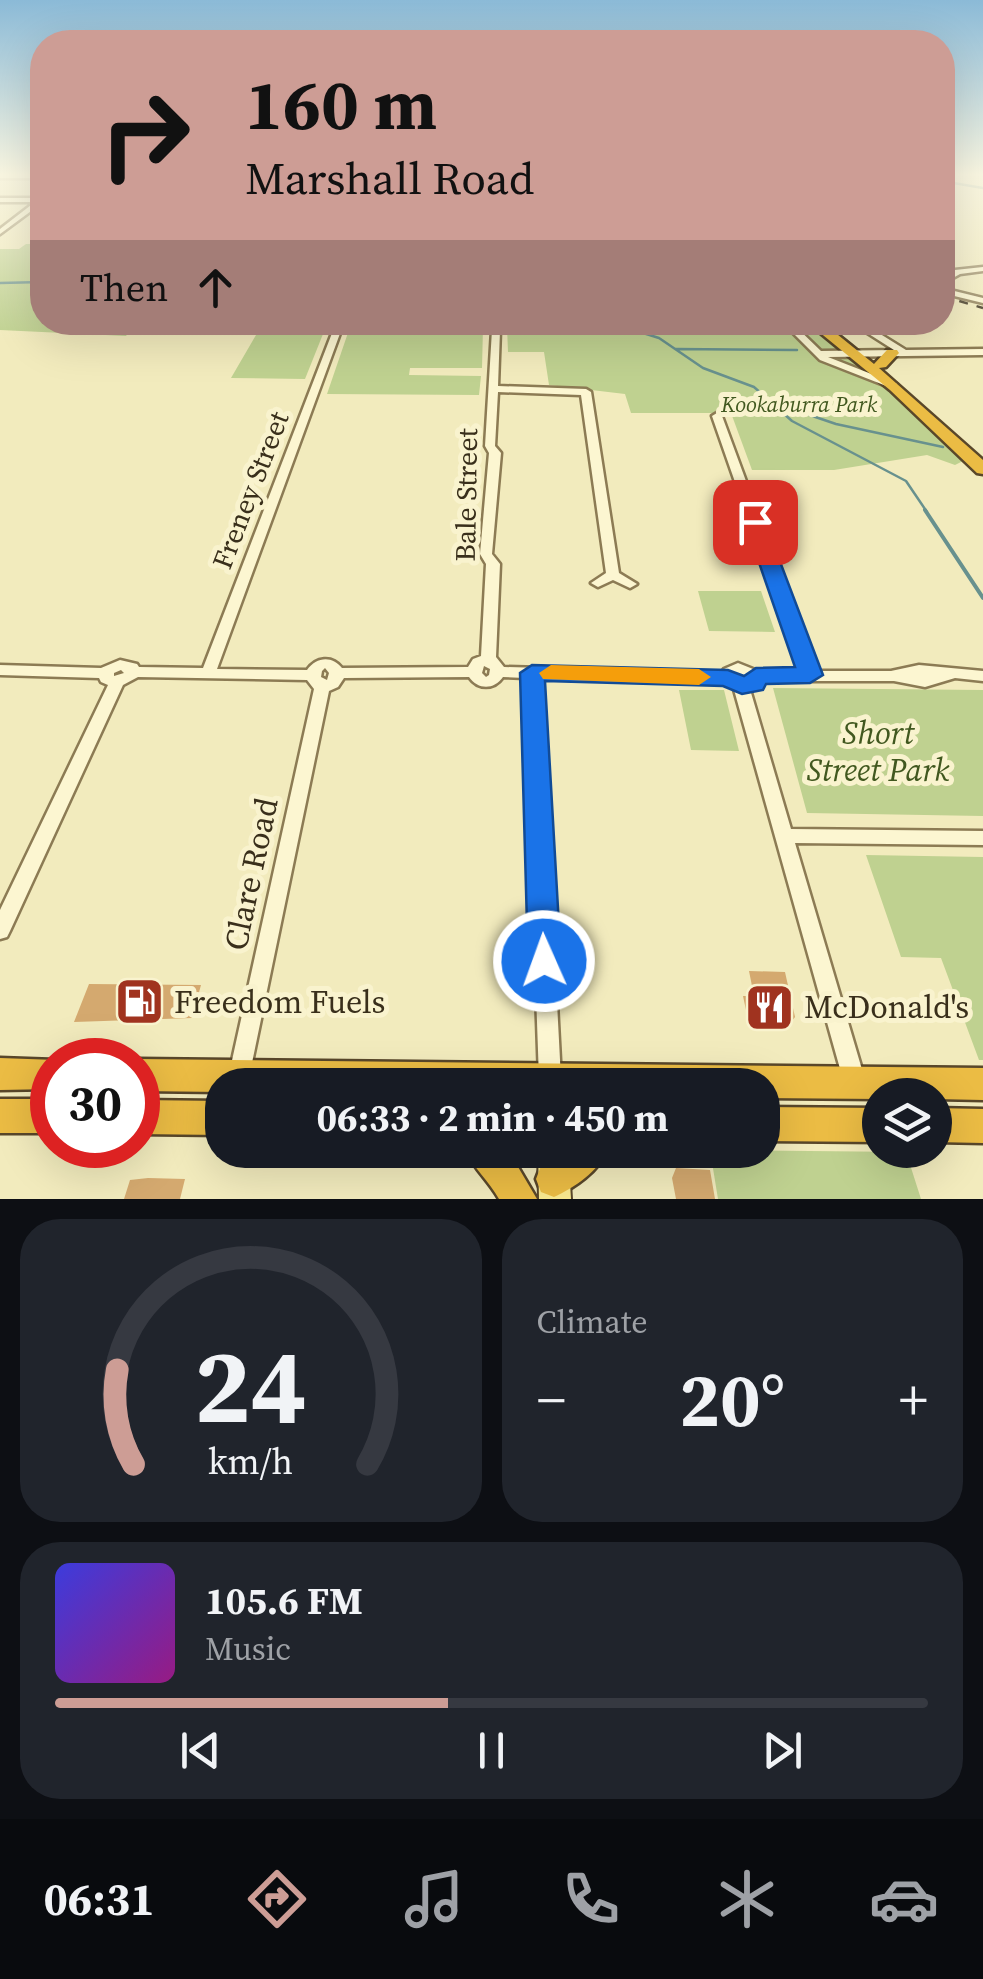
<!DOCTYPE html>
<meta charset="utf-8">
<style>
body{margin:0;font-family:"Source Serif 4",serif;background:#20242c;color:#f1f3f6;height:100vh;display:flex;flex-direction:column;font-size:38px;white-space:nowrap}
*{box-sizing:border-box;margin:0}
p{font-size:32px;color:#9ea1a6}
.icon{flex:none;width:55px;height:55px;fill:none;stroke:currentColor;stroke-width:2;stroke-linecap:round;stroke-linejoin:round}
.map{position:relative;height:1199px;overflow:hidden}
.side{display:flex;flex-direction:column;gap:20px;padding:20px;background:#0d0f14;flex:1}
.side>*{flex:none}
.banner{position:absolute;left:30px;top:30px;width:925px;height:305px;border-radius:40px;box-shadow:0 10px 40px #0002;background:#cd9d95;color:#111;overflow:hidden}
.controls{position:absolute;left:862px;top:1078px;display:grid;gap:20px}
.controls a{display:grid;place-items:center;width:90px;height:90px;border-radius:50%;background:#171b24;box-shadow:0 10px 40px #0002;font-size:50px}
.speed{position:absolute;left:30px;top:1038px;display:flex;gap:20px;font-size:50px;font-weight:700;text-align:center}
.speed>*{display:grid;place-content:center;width:130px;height:130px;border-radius:50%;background:#171b24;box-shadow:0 10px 40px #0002;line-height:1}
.speed .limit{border:15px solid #d22;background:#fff;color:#111}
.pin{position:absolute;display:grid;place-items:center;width:85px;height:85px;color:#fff;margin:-42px;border-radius:20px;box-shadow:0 5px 15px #0006}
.me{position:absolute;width:110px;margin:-55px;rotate:358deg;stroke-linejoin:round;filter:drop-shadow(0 0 8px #0008)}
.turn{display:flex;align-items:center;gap:35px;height:210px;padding:0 50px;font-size:45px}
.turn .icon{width:130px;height:130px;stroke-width:2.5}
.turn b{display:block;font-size:70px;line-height:85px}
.then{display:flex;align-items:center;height:95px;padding:0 50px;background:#0003;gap:20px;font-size:38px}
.big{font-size:75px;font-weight:700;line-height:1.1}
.side .card{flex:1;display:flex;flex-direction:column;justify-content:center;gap:15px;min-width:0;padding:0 35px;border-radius:40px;background:#20242c}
.side .dial{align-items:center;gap:0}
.dial svg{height:260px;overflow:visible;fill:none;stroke:#363941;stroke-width:7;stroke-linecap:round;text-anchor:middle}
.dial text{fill:#f1f3f6;stroke:none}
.song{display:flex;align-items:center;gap:30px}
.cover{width:120px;height:120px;border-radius:15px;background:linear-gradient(135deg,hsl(240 70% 55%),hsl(310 70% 35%))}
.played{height:10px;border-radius:5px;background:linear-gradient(90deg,#cd9d95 45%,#363941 45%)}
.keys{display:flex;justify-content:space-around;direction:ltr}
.heat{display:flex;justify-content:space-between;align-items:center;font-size:55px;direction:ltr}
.side .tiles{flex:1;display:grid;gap:20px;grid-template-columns:1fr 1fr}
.card:last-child{grid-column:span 2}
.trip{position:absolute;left:205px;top:1068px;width:575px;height:100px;border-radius:40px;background:#171b24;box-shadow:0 10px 40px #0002;font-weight:700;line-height:100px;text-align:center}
.tab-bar{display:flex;height:160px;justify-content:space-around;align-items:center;background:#090b0e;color:#9ea1a6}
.tab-bar .icon{width:70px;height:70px}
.tab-bar .on{color:#cd9d95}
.tab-bar b{font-size:45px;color:#f1f3f6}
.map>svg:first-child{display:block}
.green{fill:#bfd190}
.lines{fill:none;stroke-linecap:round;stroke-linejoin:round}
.stream-far1{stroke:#68918e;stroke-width:2.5}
.stream{stroke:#68918e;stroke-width:4}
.building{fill:#d4a96f}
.minor-casing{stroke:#8c7b54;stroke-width:5}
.major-casing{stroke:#59472a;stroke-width:4}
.highway-casing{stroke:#59472a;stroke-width:5}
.minor{fill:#fcf6d1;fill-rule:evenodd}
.major{fill:#faea90;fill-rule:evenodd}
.highway{fill:#ebbc44;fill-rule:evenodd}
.rail{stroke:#392f1b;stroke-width:2.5;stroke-dasharray:9 9;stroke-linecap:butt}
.route{fill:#1a73e8;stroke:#114b97;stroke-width:2.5}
.slow{fill:#f59e0b}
.labels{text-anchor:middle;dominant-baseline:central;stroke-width:10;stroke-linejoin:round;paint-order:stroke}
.far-park-label{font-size:22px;font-style:italic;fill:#41581f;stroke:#f9f3ce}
.street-label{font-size:28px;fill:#392f1b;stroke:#f9f3ce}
.near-park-label{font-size:32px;font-style:italic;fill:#41581f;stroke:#f9f3ce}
.near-street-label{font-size:32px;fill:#392f1b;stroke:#f9f3ce}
.near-poi-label{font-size:32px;fill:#392f1b;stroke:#f9f3ce;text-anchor:start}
</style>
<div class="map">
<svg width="983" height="1199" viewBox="0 0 983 1199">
<rect width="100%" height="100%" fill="#f2ebbd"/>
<path class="green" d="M 26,244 L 42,244 L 42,322 L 136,323 L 126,336 L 0,330 L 0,249 L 19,249 Z
M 263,323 L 804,323 L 884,387 L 963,461 L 955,465 L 927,455 L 834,470 L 752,470 L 731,413 L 631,413 L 625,394 L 549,385 L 544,352 L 508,352 L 507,327 L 483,327 L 482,368 L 410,368 L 409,375 L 481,376 L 479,395 L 327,394 L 351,324 L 327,324 L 305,379 L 231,378 Z
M 698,591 L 761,591 L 775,632 L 709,631 Z
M 773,688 L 983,690 L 983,816 L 807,813 Z
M 679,690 L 724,690 L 739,751 L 691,750 Z
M 866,855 L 983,857 L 983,1060 L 979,1060 L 941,958 L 901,957 Z
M 710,1150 L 906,1152 L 921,1199 L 718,1199 Z"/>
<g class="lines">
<path class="stream-far1" d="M 942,181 L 983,188
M 0,283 L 42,282
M 608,322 L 659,338 L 703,368 L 754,387 L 771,402 L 836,424 L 943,447
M 676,349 L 797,350
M 773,404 L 792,421 L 906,481 L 927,512"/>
<path class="stream" d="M 925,510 L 983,598"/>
</g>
<path class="building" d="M 749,971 L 785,972 L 795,1017 L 789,1025 L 749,1024 L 743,996 L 754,996 Z
M 89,984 L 201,985 L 192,1018 L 74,1022 Z
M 676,1168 L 710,1170 L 715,1199 L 676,1199 L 672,1178 Z
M 148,1178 L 185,1179 L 180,1199 L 124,1199 L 130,1180 Z"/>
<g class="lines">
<defs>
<path id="minor" d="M 0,174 L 42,174 L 42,178 L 0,178 Z
M 0,198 L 42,198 L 42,203 L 0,234 L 0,229 L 35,202 L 0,202 Z
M 983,267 L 983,271 L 960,274 L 942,284 L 942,278 L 955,270 Z
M 942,288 L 983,298 L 983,303 L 942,293 Z
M 782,322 L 791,322 L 821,351 L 894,350 L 850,322 L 861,322 L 906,350 L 983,349 L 983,355 L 828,357 L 897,384 L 897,388 L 894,389 L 820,360 Z
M 338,325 L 342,328 L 217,669 L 307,670 C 316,657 332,655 342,668 L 468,667 L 473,659 L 481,656 L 486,564 L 480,554 L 489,453 L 485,446 L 492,330 L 496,327 L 500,330 L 498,386 L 586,389 L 591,392 L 619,573 L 637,584 L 630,588 L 613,580 L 598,587 L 591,583 L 606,573 L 581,395 L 498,392 L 495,446 L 501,453 L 492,554 L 500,564 L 496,657 L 504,667 L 721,673 L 724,669 L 738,663 L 758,671 L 801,671 L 712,416 L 717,413 L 722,416 L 816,671 L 891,671 L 919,665 L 983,671 L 983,681 L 955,678 L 925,687 L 894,681 L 756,681 L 738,674 L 734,681 L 729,683 L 540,678 L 561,1079 L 559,1085 L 541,1085 L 539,1079 L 525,678 L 503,677 C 494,690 478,690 469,677 L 344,678 L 338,687 L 329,691 L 248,1082 L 240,1085 L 232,1082 L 229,1074 L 314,689 L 307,680 L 138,677 L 123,685 L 10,931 L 7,937 L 0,939 L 0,910 L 108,685 L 101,682 L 99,678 L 0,675 L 0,665 L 101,668 L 120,660 L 137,664 L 139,667 L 203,668 L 334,328 ZM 484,666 L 490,669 L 489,675 L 486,677 L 482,673 ZM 325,668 L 329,673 L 327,680 L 321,677 L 322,671 ZM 121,670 L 124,673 L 114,676 L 114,673 Z
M 741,681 L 746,682 L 749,686 L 791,829 L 983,831 L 983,845 L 795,843 L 866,1083 L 863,1091 L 855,1094 L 847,1091 L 844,1083 L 733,686 L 736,682 Z"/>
<path id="major" d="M 538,1150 L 568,1150 L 571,1199 L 539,1199 Z"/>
<path id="highway" d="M 807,322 L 822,322 L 874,364 L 887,350 L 897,350 L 899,353 L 886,367 L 879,368 L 983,460 L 983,474 L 977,473 L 890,390 Z
M 0,1058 L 56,1060 L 52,1060 L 52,1089 L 0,1090 Z
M 138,1059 L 983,1068 L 983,1100 L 935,1099 L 935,1095 L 880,1095 L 880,1099 L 762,1098 L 762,1085 L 222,1085 L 222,1092 L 138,1091 Z
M 0,1099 L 52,1099 L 52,1133 L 0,1133 Z
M 138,1100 L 222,1101 L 222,1135 L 138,1134 Z
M 762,1107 L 880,1108 L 880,1142 L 762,1141 Z
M 935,1108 L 983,1109 L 983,1143 L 935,1142 Z
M 466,1150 L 508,1150 L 537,1199 L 499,1199 C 489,1181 473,1168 466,1150 Z
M 562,1150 L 607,1150 C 599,1171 574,1188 554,1197 L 541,1192 L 536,1179 L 541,1166 Z"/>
</defs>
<use href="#minor" class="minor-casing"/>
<use href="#major" class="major-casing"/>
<use href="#highway" class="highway-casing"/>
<use href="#minor" class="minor"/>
<use href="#major" class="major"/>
<use href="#highway" class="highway"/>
<path class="rail" d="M 942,296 L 983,308"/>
</g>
<linearGradient id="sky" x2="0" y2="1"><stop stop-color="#8bbad7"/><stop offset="0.51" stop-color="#f9f6e1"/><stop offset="1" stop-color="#f9f6e1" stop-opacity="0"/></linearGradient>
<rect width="983" height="342" fill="url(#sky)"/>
<path class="route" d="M 755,516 L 765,522 L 823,675 L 810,683 L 766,684 L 763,690 L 742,694 L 723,686 L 545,681 L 561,961 L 556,972 L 544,976 L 533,972 L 528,961 L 520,673 L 532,665 L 728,670 L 744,676 L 756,668 L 795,667 L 745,522 Z"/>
<path class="slow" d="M 551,665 L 699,669 L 711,677 L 699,685 L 543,679 L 539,673 Z"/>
<defs>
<symbol id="fuel-square" viewBox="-11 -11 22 22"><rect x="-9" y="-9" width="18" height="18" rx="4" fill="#a0331f" stroke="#f9f3ce"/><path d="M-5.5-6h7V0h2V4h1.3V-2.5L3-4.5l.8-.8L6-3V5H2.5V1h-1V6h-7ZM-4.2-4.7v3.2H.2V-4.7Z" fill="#fff"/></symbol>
<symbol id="restaurant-square" viewBox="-11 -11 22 22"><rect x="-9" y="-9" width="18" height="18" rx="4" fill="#a0331f" stroke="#f9f3ce"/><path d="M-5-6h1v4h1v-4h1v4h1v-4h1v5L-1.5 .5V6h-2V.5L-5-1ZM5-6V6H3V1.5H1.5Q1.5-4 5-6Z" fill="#fff"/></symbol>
</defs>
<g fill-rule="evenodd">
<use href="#fuel-square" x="112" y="974" width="55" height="55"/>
<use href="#restaurant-square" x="742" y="980" width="55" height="55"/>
</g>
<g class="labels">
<g class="far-park-label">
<text x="799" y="404">Kookaburra Park</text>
</g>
<g class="street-label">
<text transform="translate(250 490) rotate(-69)">Freney Street</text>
<text transform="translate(466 495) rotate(-89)">Bale Street</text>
</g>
<g class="near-park-label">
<text x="878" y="733">Short<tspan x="878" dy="37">Street Park</tspan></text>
</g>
<g class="near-street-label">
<text transform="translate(251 874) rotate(-78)">Clare Road</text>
</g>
<g class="near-poi-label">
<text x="174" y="1002">Freedom Fuels</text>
<text x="804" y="1007">McDonald's</text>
</g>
</g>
</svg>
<div class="controls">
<a><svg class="icon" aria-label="layers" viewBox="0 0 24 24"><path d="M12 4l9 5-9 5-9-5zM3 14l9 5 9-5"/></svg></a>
</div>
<div class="speed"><div class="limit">30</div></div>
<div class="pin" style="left:755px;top:522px;background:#d93025"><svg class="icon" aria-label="arrive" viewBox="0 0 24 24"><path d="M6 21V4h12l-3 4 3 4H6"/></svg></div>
<svg class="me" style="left:544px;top:961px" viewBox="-20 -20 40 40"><circle r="17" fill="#1a73e8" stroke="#fff" stroke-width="3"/><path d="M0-11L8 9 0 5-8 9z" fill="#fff"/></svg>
<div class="trip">06:33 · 2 min · 450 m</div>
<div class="banner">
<div class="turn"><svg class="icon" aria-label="right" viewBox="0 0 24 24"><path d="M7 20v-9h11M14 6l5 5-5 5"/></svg><div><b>160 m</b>Marshall Road</div></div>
<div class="then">Then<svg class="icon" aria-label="ahead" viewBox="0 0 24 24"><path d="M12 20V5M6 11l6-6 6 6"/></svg></div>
</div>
</div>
<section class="side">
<div class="tiles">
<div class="card dial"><svg viewBox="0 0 100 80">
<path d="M14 69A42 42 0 1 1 86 69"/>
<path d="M14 69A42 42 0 0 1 9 40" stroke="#cd9d95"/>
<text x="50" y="56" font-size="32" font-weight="700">24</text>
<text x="50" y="72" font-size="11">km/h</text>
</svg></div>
<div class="card"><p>Climate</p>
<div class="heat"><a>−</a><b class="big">20°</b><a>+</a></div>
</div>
<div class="card">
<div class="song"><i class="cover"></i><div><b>105.6 FM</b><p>Music</p></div></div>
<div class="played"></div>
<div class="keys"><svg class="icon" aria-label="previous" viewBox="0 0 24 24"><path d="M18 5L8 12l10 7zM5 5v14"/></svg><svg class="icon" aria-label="pause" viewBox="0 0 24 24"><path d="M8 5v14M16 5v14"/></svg><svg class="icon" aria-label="next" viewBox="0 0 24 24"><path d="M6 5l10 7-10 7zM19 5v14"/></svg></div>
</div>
</div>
</section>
<nav class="tab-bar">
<b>06:31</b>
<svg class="icon on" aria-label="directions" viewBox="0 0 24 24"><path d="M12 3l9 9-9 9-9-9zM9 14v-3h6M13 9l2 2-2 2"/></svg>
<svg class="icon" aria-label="music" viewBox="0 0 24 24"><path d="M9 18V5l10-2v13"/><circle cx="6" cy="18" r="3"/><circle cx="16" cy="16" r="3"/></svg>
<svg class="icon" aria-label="phone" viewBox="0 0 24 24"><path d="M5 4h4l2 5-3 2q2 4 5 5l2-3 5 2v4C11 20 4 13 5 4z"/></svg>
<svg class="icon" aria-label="climate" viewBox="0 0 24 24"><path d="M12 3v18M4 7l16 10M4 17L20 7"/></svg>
<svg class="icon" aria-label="car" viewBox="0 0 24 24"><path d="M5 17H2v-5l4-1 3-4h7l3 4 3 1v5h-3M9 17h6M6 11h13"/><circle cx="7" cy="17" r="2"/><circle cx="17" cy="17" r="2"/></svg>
</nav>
